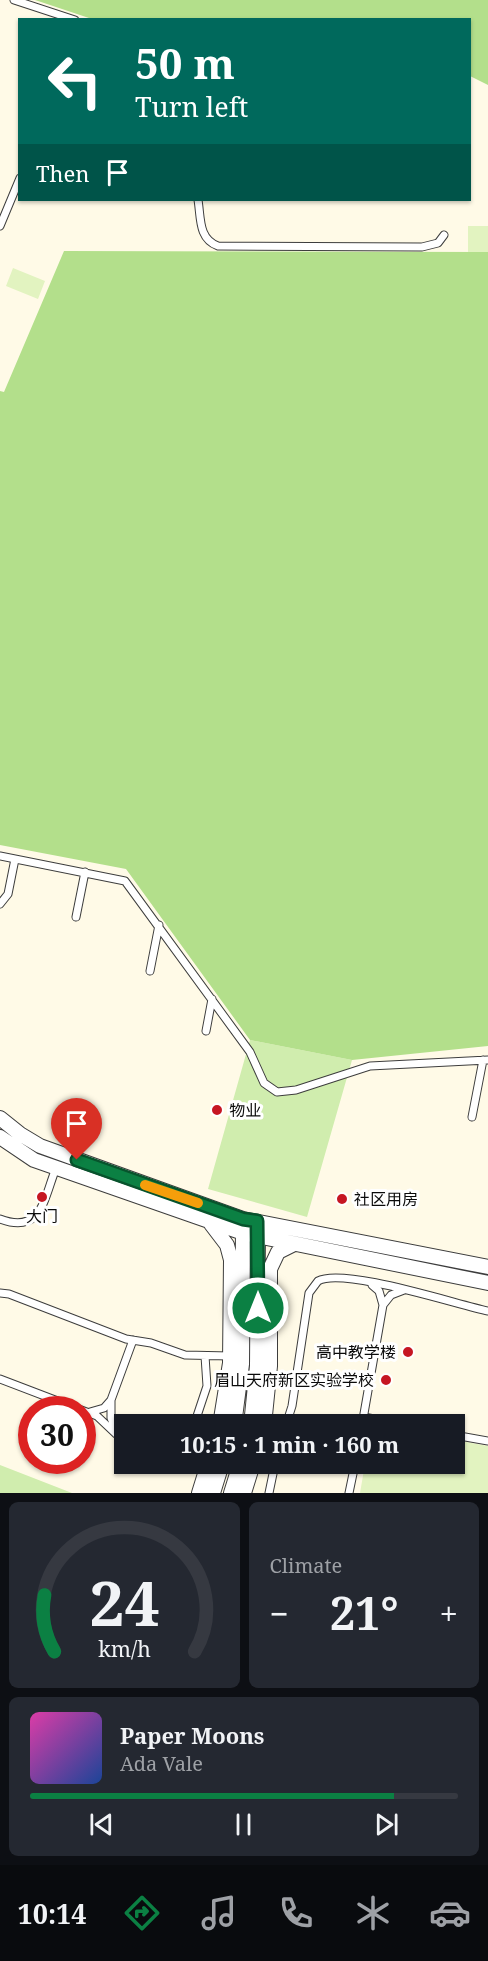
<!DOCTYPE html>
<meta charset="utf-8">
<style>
body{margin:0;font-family:"Noto Serif","Noto Sans SC",serif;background:#242831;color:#f1f3f6;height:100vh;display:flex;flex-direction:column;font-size:22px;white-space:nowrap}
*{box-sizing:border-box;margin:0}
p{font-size:20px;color:#9ea1a6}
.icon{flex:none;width:33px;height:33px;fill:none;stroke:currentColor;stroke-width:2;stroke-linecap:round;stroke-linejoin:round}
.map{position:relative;height:1493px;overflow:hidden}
.details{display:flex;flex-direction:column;gap:9px;padding:9px;background:#0d0f14;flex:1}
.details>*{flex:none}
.top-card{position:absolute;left:18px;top:18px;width:453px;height:183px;border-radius:0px;box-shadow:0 2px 4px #0004;background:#00695c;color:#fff;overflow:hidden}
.speed{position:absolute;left:18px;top:1396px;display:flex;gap:12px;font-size:30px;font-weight:700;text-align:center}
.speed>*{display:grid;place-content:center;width:78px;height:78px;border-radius:50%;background:#171b24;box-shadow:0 2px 4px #0004;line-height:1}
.speed .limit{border:9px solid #d22;background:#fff;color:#111}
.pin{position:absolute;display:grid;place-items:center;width:51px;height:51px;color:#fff;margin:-62px -26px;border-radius:50% 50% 50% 0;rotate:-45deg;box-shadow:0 0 6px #0007}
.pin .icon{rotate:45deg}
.me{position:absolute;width:66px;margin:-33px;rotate:0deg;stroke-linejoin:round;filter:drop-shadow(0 0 4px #0008)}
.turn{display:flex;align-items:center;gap:21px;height:126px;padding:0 18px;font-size:27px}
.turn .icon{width:78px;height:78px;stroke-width:2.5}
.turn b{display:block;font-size:42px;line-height:51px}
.then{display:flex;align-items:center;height:57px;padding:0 18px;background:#0003;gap:12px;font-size:22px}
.big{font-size:45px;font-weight:700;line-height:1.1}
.details .tile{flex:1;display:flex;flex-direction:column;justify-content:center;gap:9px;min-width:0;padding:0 21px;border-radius:9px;background:#242831}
.details .dial{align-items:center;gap:0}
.dial svg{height:156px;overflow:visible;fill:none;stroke:#363941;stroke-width:7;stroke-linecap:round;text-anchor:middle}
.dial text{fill:#f1f3f6;stroke:none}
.song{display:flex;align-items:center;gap:18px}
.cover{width:72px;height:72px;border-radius:9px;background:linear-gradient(135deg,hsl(320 70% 55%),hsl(220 70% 35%))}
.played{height:6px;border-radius:3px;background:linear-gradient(90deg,#0b8043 85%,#363941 85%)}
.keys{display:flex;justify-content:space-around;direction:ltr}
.heat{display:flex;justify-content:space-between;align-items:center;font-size:33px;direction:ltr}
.details .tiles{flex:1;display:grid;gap:9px;grid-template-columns:1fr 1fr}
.tile:last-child{grid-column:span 2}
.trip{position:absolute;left:114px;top:1414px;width:351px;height:60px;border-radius:0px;background:#171b24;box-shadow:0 2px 4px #0004;font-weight:700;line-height:60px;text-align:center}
.menu{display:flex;height:96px;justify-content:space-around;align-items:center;background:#090b0e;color:#9ea1a6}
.menu .icon{width:42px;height:42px}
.menu .selected{color:#0b8043}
.menu b{font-size:27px;color:#f1f3f6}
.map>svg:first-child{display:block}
.green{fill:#d0edae}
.forest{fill:#b3df8b}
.pitch{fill:#e2f3c0}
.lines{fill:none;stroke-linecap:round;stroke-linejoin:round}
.lane-casing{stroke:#3d3d3d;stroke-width:9}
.street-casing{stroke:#3d3d3d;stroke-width:16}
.lane{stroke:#fff;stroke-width:7}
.street{stroke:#fff;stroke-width:14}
.route-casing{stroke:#07532c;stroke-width:15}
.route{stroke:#0b8043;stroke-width:10}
.slow{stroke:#f59e0b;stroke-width:10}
.poi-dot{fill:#c61622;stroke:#fff;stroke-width:2}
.labels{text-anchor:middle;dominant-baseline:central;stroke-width:6;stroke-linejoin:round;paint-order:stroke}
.poi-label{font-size:16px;fill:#0a0a0a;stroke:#fff;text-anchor:start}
</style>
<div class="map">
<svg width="488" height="1493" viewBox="0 0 488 1493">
<rect width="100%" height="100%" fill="#fffae7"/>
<path class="green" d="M 250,1040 L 352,1060 L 307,1217 L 208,1189 Z
M 0,1465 L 72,1493 L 0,1493 Z"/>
<path class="forest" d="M 35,0 L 488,0 L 488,85 L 470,76 L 470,20 L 95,20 Z
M 64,251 L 488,252 L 488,1046 L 352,1060 L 250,1040 L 126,869 L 0,845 L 0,391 L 4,392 Z"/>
<path class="pitch" d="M 468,226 L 488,226 L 488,252 L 468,252 Z
M 13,268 L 45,281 L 38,299 L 6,286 Z
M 455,1440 L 488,1446 L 488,1493 L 360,1493 L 365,1464 L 454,1464 Z"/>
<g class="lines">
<defs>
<path id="lane" d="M 14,0 L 75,20
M 198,200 C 201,217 198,239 218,246 L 422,247 L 438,243 L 444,235
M 0,226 L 20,178
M 0,856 L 125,881 L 250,1052 L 264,1083 L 277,1092 L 296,1090 L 370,1066 L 488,1060
M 0,904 L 8,894 L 15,859
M 76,917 L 85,872
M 150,971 L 159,925
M 206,1031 L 212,999
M 472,1117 L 483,1060
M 0,1219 C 42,1235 44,1198 56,1168
M 372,1285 L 379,1291 L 383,1305
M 0,1293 L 9,1294 L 126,1339 L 151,1343 L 185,1355 L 230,1356
M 0,1379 L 97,1416 L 116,1434 L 124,1437
M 111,1400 L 111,1418 L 117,1432
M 90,1412 L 104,1408 L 111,1400 L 133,1340
M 364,1417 L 404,1425
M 194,1425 L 207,1386 L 205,1356
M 286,1425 L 292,1406 L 309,1293 L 318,1281 C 343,1267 455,1304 488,1311
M 362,1425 L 383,1305 L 391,1295 L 404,1290
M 454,1435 L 488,1441
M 195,1464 L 207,1468
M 269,1493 L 275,1464
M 349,1493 L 355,1464"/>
<path id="street" d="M 0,1118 L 20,1134 L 40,1146 L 243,1219 L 488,1267
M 0,1137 L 34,1160 L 243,1233 L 488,1283
M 211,1224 L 227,1245 L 231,1260 L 230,1363 L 220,1425
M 234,1425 L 242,1364 L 243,1227
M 251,1425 L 257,1366 L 258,1229
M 264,1425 L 270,1366 L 270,1269 L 278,1252 L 294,1244
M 199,1493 L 208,1464
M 213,1493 L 222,1464
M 231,1493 L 240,1464
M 244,1493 L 253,1464"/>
</defs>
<use href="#lane" class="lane-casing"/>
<use href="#street" class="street-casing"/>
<use href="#lane" class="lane"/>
<use href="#street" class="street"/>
</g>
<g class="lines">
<defs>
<path id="route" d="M 77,1160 L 243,1219 L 257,1221 L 258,1308"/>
</defs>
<use href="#route" class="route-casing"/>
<use href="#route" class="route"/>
<path class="slow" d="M 145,1185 L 198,1203"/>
</g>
<g class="poi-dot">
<circle cx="217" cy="1110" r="6"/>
<circle cx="42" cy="1197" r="6"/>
<circle cx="342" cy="1199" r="6"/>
<circle cx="408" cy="1352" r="6"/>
<circle cx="386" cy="1380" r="6"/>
</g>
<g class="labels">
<g class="poi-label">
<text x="229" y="1110">物业</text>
<text x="354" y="1199">社区用房</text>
<text x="42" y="1216" text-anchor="middle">大门</text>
<text x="396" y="1352" text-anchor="end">高中教学楼</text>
<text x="374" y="1380" text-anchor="end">眉山天府新区实验学校</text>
</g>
</g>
</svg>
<div class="speed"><div class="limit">30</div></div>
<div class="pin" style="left:77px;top:1160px;background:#d93025"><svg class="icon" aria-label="arrive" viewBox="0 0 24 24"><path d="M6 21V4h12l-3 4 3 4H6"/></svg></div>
<svg class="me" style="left:258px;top:1308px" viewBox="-20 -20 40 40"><circle r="17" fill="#0b8043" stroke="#fff" stroke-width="3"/><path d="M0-11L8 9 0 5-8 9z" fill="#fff"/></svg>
<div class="trip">10:15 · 1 min · 160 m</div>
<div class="top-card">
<div class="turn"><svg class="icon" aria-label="left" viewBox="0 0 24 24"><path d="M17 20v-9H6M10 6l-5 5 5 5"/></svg><div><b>50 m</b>Turn left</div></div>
<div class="then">Then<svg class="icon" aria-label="arrive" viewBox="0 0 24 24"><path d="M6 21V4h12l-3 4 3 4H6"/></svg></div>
</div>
</div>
<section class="details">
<div class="tiles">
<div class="tile dial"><svg viewBox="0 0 100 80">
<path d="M14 69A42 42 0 1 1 86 69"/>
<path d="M14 69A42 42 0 0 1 9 40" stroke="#0b8043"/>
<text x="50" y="56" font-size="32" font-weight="700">24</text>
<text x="50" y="72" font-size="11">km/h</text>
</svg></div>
<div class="tile"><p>Climate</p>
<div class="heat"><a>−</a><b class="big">21°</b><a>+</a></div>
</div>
<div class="tile">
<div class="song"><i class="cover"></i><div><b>Paper Moons</b><p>Ada Vale</p></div></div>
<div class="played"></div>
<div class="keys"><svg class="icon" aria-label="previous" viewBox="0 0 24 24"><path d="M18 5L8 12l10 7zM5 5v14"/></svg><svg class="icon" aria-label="pause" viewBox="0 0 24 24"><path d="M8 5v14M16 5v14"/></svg><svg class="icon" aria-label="next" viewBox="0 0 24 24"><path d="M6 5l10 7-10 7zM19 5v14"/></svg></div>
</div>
</div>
</section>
<nav class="menu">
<b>10:14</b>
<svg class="icon selected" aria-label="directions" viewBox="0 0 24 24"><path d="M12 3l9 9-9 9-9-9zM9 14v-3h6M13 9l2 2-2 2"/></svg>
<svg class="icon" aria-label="music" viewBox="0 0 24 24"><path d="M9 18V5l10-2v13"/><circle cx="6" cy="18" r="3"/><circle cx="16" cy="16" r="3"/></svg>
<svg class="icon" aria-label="phone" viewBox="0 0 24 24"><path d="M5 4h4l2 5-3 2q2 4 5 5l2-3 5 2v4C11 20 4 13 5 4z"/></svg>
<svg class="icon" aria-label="climate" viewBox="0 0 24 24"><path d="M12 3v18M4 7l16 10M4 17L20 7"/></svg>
<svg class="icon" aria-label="car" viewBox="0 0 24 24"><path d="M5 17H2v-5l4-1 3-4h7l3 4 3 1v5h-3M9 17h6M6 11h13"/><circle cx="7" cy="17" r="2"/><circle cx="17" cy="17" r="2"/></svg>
</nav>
